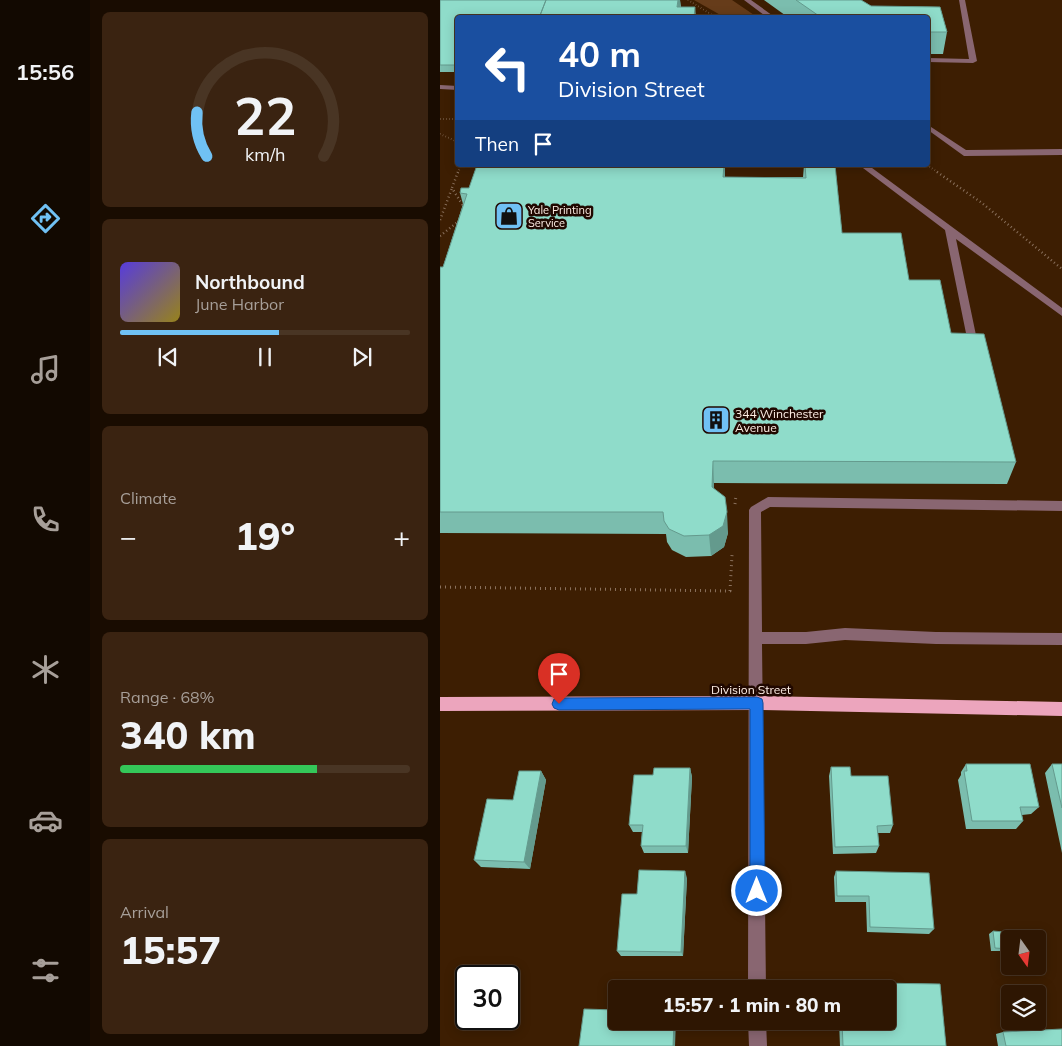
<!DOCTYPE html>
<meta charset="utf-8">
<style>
body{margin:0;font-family:Mulish,sans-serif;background:#3a2311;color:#f1f3f6;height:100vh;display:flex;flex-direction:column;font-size:19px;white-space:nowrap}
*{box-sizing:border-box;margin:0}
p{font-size:16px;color:#a79f99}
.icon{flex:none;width:28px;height:28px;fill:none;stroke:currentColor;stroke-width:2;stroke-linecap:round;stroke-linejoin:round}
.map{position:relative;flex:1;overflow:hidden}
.details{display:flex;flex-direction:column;gap:12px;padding:12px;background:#190c01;width:350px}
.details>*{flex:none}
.banner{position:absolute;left:15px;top:15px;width:475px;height:152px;border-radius:5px;box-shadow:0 2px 12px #0003,0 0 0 1px #493524;background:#1a4fa0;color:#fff;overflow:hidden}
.needle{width:32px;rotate:166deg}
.buttons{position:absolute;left:561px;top:930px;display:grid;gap:10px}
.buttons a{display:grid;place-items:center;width:45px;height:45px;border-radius:5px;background:#2e1602;box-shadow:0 2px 12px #0003,0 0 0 1px #493524;font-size:25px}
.speed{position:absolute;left:15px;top:965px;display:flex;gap:10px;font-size:25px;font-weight:700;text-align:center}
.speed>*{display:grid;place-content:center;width:65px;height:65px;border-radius:50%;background:#2e1602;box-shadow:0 2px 12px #0003,0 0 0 1px #493524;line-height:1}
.speed .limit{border:2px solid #111;border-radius:8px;background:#fff;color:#111}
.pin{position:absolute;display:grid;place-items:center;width:42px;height:42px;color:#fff;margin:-51px -21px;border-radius:50% 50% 50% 0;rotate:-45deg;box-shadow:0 0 5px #0007}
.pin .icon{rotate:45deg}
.me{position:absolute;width:55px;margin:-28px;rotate:0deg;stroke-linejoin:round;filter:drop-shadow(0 0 4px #0008)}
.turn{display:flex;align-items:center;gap:18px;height:105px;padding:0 20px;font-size:22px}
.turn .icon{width:65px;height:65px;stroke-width:2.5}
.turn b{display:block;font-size:35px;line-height:42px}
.then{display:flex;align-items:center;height:48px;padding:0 20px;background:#0003;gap:10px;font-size:19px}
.big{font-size:38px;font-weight:800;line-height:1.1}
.details .card{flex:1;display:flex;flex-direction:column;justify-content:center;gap:8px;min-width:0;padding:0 18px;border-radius:8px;background:#3a2311}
.details .dial{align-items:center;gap:0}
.dial svg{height:130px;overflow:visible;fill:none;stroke:#493524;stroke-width:7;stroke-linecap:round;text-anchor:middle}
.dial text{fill:#f1f3f6;stroke:none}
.song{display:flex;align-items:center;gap:15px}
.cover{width:60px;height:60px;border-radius:8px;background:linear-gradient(135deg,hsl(250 70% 55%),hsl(50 70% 35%))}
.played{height:5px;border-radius:2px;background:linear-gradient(90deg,#70c1f4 55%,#493524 55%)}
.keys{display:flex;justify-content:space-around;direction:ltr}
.heat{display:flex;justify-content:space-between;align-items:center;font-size:28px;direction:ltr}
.charge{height:8px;border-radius:4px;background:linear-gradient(90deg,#34c759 68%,#493524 0)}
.trip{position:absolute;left:168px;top:980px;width:288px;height:50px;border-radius:5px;background:#2e1602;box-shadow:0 2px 12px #0003,0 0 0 1px #493524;font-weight:800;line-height:50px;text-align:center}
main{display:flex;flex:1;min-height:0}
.tab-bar{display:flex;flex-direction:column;width:90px;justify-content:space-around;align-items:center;background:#120901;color:#a79f99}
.tab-bar .icon{width:35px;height:35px}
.tab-bar .on{color:#70c1f4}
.tab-bar b{font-size:22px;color:#f1f3f6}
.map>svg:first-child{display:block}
.green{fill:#663c1a}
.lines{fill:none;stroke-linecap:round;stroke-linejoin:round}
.path-far2{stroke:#8a715d;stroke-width:2;stroke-dasharray:0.5 2.5;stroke-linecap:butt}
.path-far1{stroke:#8a715d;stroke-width:2.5;stroke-dasharray:1 3;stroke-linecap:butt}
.path{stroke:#8a715d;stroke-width:3;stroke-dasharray:1 4;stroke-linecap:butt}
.minor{fill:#896671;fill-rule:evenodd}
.major{fill:#eca5bd;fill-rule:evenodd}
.wall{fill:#7bbdae}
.shaded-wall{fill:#649a8d}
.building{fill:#8fdcca;stroke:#649a8d}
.route{fill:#1a73e8;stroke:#114b97}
.labels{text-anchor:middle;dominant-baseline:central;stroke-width:5;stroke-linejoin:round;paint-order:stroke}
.far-poi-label{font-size:11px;fill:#feefe5;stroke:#200800;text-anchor:start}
.poi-label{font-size:12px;fill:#feefe5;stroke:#200800;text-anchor:start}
.street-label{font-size:12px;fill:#feefe5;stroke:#200800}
</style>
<main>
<nav class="tab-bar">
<b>15:56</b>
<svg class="icon on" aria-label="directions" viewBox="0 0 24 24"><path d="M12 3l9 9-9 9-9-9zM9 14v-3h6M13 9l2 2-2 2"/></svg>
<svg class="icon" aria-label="music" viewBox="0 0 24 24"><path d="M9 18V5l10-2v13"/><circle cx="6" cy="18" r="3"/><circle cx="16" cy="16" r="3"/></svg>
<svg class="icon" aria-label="phone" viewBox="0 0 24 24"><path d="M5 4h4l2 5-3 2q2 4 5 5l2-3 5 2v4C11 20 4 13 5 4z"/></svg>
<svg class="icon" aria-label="climate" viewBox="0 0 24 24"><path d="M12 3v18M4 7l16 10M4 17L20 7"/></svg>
<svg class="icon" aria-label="car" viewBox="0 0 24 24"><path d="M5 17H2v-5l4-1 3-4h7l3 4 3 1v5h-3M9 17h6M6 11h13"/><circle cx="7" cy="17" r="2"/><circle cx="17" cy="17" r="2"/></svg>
<svg class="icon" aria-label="filters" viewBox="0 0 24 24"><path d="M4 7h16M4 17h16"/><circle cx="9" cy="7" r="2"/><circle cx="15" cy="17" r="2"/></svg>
</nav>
<section class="details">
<div class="card dial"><svg viewBox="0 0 100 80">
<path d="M14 69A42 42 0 1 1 86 69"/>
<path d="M14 69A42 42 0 0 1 8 42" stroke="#70c1f4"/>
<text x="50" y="56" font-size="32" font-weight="700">22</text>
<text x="50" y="72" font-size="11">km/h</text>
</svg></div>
<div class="card">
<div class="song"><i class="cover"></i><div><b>Northbound</b><p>June Harbor</p></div></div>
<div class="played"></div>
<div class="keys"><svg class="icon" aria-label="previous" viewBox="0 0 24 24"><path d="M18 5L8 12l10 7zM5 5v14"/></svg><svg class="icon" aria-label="pause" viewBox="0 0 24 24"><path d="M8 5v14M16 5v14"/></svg><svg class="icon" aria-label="next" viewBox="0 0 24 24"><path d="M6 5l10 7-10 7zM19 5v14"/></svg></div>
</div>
<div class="card"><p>Climate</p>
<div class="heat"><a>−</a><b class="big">19°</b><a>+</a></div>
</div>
<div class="card"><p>Range · 68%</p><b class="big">340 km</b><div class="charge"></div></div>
<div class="card"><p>Arrival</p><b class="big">15:57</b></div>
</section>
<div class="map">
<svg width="622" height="1046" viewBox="0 0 622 1046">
<rect width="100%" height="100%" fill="#3d1e02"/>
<path class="green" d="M 254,0 L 292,0 L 317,17 L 284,17 Z"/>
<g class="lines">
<path class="path-far2" d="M 248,0 L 277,18
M 0,119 L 18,119
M 0,134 L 18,142
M 487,165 L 499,173
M 18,173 L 21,165"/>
<path class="path-far1" d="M 18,172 L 12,188 L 25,209
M 497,172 L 542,203 L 622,269
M 0,220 L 12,188
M 0,236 L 20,220"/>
<path class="path" d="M 295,504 L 296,495
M 0,587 L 290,591 L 292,555"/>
<path class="minor" d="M 304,0 L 311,0 L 336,18 L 328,18 Z
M 519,0 L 525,0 L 537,61 L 533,63 L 488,62 L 488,58 L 529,59 Z
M 0,85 L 18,86 L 18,90 L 0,89 Z
M 488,125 L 526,150 L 622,149 L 622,155 L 524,156 L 488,130 Z
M 419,165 L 428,165 L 622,308 L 622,316 L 516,239 L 537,340 L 536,343 L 528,343 L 505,230 Z
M 328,497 L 622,501 L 622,511 L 330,507 L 321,512 L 322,632 L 366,632 L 405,628 L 496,632 L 622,633 L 622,645 L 496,644 L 405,640 L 366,644 L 322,644 L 326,989 L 308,989 L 309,510 L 311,507 Z
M 308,1021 L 326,1021 L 327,1046 L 309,1046 Z"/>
<path class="major" d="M 317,696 L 622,702 L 622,716 L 317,710 L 0,711 L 0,697 Z"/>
</g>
<path class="wall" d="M 0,0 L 240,0 L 241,7 L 255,7 L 256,18 L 18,18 L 18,72 L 0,72 Z
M 324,0 L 421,0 L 431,6 L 500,7 L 507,32 L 503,54 L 488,54 L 488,18 L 349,18 Z
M 37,165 L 285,165 L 285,177 L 363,177 L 364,165 L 395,165 L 402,233 L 469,280 L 511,333 L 576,462 L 567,484 L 274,483 L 274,489 L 288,533 L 284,547 L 271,556 L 246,557 L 232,550 L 227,542 L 226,534 L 0,533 L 0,267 L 3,267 L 23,204 L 20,193 L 29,188 Z
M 526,764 L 599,807 L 591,814 L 582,815 L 583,821 L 576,829 L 526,829 L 518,780 L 521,775 L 521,772 Z
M 612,764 L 622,764 L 622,853 L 605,773 Z
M 391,767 L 411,776 L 453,825 L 450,833 L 438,833 L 439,846 L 436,853 L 393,854 L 389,776 Z
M 250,768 L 252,777 L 248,853 L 204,853 L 201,846 L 202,832 L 193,832 L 189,825 L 213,775 Z
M 101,771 L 106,780 L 90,869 L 41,867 L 34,860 L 73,800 Z
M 396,871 L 494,929 L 489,934 L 427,932 L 426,902 L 395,902 L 394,877 Z
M 247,878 L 243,956 L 181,956 L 177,951 L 197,894 Z
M 553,931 L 570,939 L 570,951 L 551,951 L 549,934 Z
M 434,983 L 500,984 L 506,1046 L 400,1046 L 399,1021 L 446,1021 L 446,989 L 431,989 L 431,987 Z
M 563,1032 L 622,1046 L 558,1046 L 556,1034 Z"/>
<path class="shaded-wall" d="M 238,0 L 240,0 L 241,13 L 237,7 Z
M 284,165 L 285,165 L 284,200 L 283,177 Z
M 273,461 L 274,483 L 273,509 L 272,487 Z
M 287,512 L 288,533 L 284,547 L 271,556 L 269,535 Z
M 250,768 L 252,777 L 248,853 L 246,846 Z
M 101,771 L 106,780 L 90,869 L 84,862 Z
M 245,871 L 247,878 L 243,956 L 241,952 Z
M 234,1021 L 236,1021 L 235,1046 L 233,1046 Z"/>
<path class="building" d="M 0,0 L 106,0 L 99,18 L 18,18 L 18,65 L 0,65 Z
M 106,0 L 238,0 L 237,7 L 255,7 L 254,18 L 99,18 Z
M 356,0 L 421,0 L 431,6 L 500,7 L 507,32 L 488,32 L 488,18 L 382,18 Z
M 37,165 L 284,165 L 283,177 L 366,178 L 365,165 L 395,165 L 402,233 L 461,233 L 469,280 L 500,280 L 511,333 L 544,334 L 576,462 L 273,461 L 272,487 L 285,497 L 287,512 L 283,526 L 269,535 L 244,536 L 229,529 L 224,521 L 223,512 L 0,512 L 0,267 L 3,267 L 27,194 L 20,193 L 21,188 L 29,188 Z
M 526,764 L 590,764 L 599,807 L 580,807 L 583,821 L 532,821 L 524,771 L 527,771 Z
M 612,764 L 622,764 L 622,808 Z
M 391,767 L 410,767 L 411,776 L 448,776 L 453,825 L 437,826 L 439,846 L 395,847 Z
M 214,768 L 250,768 L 246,846 L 201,846 L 203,825 L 189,825 L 194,775 L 213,775 Z
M 79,771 L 101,771 L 84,862 L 34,860 L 47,799 L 73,800 Z
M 199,870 L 245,871 L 241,952 L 177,951 L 182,894 L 197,894 Z
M 396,871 L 489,873 L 494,929 L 430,927 L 429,896 L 397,896 Z
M 553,931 L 575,933 L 576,939 L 570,939 L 570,949 L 555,948 Z
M 434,983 L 500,984 L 506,1046 L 403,1046 L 402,1021 L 446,1021 L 446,989 L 435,989 Z
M 144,1009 L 176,1010 L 176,1021 L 234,1021 L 233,1046 L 139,1046 Z
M 622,1029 L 622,1046 L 566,1046 L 563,1032 Z"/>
<path class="route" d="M 317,697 L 322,699 L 323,703 L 325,891 L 323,897 L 317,899 L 312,897 L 310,891 L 310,709 L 119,710 L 114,708 L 112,704 L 114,699 L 119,698 Z"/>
<defs>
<symbol id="shop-square" viewBox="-11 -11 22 22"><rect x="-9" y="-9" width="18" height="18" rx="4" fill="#70c1f4" stroke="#200800"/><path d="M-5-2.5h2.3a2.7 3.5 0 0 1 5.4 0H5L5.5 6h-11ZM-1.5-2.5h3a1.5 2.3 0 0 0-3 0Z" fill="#111"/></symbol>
<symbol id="building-square" viewBox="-11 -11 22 22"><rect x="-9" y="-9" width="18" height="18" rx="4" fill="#70c1f4" stroke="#200800"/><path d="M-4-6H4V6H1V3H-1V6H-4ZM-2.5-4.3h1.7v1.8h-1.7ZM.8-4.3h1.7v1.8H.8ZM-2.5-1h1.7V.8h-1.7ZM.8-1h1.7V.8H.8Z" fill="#111"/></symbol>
</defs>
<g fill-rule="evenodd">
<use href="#shop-square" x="53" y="200" width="32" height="32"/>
<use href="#building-square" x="260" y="404" width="32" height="32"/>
</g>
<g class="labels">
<g class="far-poi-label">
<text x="88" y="210">Yale Printing<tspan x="88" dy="13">Service</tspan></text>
</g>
<g class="poi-label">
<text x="295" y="413">344 Winchester<tspan x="295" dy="14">Avenue</tspan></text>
</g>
<g class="street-label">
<text x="311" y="689">Division Street</text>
</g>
</g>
</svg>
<div class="buttons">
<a><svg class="needle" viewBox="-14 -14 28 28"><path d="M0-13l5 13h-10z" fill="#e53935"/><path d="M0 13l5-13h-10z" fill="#a79f99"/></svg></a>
<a><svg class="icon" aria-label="layers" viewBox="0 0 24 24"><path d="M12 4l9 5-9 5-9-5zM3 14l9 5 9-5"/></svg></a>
</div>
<div class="speed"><div class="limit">30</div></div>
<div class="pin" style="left:119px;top:704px;background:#d93025"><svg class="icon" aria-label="arrive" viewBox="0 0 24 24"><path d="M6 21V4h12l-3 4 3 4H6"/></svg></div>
<svg class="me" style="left:317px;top:891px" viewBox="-20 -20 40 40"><circle r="17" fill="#1a73e8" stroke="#fff" stroke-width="3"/><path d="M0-11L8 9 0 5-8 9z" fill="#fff"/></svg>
<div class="trip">15:57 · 1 min · 80 m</div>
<div class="banner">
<div class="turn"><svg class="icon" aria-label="left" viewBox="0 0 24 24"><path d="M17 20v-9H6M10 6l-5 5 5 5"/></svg><div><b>40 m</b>Division Street</div></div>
<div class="then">Then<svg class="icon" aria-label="arrive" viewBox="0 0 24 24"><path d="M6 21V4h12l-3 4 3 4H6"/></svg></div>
</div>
</div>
</main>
